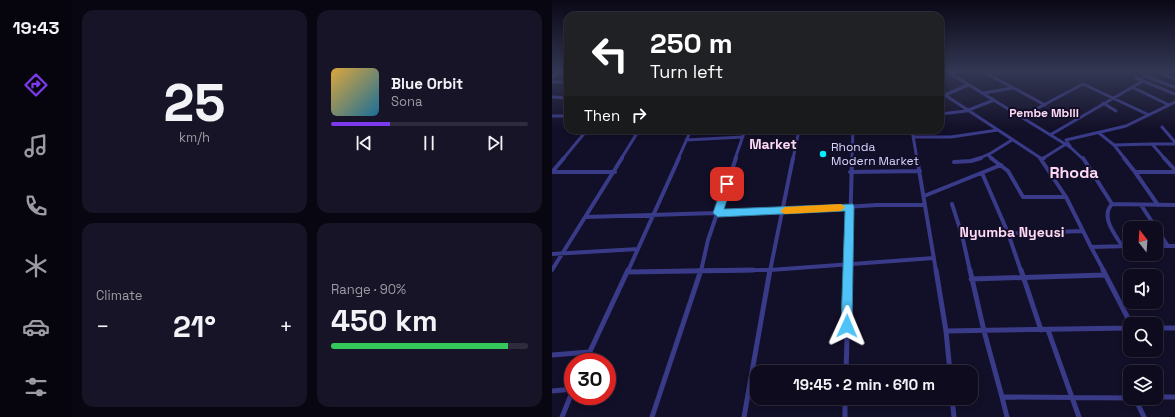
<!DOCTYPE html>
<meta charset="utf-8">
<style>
body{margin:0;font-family:"Space Grotesk",sans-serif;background:#171427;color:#f1f3f6;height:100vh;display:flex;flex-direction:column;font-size:15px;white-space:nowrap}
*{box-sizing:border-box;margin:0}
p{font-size:13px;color:#9b9ba4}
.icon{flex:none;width:22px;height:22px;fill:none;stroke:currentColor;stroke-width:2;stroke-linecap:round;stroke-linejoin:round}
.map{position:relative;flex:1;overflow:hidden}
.details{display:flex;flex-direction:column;gap:10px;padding:10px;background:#080610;width:480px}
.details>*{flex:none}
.hud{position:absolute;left:12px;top:12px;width:380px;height:122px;border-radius:12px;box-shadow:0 2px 6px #0003,0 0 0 1px #2e2b3c;background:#202124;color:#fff;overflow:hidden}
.needle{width:26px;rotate:343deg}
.buttons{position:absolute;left:571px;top:221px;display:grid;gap:8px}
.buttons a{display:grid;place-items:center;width:40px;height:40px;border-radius:8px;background:#0e0b1e;box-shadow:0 2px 6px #0003,0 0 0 1px #2e2b3c;font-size:20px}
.speed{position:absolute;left:12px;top:353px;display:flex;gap:8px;font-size:20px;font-weight:700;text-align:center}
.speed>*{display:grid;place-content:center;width:52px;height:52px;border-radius:50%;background:#0e0b1e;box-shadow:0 2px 6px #0003,0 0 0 1px #2e2b3c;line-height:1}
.speed .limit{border:6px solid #d22;background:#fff;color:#111}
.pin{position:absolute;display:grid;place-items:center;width:34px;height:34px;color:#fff;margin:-17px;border-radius:8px;box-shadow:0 2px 6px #0006}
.me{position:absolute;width:44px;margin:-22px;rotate:1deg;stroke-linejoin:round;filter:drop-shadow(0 0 3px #0008)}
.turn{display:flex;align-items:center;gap:14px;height:84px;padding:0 20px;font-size:18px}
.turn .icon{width:52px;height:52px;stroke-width:2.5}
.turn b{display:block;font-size:28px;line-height:34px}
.then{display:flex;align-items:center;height:38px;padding:0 20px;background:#0003;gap:8px;font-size:15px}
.big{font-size:30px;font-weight:800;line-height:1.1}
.details .card{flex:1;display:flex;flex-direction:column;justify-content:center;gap:6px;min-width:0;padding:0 14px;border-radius:12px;background:#171427}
.details .dial{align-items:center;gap:0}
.dial b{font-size:52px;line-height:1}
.song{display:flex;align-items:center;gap:12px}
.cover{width:48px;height:48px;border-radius:6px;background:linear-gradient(135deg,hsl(40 70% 55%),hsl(200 70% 35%))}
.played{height:4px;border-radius:2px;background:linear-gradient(90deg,#7c3aed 30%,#2e2b3c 30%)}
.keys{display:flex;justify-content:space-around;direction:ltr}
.heat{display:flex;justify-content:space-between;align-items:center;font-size:22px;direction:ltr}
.charge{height:6px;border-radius:3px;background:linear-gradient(90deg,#34c759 90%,#2e2b3c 0)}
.details .tiles{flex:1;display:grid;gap:10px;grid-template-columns:repeat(2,1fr)}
.trip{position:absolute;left:198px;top:365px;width:228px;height:40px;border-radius:12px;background:#0e0b1e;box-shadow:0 2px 6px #0003,0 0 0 1px #2e2b3c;font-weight:800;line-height:40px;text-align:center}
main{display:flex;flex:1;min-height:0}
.menu{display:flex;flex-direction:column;width:72px;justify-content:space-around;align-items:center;background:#06040c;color:#9b9ba4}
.menu .icon{width:28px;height:28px}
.menu .current{color:#7c3aed}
.menu b{font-size:18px;color:#f1f3f6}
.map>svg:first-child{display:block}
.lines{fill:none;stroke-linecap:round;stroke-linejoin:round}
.street-far2{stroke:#393a88;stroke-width:3}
.street-far1{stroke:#393a88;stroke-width:4}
.street{stroke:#393a88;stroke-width:5}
.route{fill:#4fc3f7;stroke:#337fa1}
.slow{fill:#f59e0b}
.poi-dot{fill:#02f2ff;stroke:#120f28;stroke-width:1.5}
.labels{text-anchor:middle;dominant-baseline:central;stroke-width:4;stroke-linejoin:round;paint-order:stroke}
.far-quarter-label{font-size:12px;font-weight:bold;fill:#ffd8f3;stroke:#120f28}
.poi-label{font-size:12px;fill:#d9d6ff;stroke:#120f28;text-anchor:start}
.quarter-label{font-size:14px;font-weight:bold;fill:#ffd8f3;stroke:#120f28}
.district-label{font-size:16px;font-weight:bold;fill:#ffd8f3;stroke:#120f28}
</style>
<main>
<nav class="menu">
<b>19:43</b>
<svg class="icon current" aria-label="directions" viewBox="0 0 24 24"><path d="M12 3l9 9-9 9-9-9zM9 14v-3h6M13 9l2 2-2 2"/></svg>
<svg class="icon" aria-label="music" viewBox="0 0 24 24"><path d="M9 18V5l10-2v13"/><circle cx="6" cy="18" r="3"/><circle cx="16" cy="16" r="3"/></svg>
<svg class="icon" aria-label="phone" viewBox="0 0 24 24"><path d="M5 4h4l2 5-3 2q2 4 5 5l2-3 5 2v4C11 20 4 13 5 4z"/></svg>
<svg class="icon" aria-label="climate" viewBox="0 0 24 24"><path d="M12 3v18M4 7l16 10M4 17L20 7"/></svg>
<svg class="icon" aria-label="car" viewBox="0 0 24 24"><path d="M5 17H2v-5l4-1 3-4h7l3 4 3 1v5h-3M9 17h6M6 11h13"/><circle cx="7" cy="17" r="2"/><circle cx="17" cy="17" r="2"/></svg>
<svg class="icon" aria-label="filters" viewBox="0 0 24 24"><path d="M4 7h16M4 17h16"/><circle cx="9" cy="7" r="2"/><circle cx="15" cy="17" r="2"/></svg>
</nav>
<section class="details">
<div class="tiles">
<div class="card dial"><b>25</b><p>km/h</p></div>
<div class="card">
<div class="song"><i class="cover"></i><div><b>Blue Orbit</b><p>Sona</p></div></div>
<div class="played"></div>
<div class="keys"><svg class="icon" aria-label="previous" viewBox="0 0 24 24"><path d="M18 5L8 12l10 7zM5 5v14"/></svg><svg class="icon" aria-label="pause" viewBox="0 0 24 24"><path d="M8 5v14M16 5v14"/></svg><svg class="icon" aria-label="next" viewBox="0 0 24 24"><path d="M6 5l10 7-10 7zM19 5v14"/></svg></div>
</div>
<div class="card"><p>Climate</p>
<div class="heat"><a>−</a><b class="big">21°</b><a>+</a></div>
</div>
<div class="card"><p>Range · 90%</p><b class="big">450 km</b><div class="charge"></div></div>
</div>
</section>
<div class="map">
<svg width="623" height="417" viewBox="0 0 623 417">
<rect width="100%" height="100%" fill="#120f28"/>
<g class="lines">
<path class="street-far2" d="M 396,72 L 518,147 L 531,159
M 432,72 L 493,105
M 605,72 L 623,79
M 400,74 L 405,72
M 593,76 L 622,87
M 592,77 L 599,72
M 0,78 L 6,72
M 584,78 L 623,94
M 0,82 L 16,82
M 416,85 L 393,95 L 490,159
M 580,87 L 617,105
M 431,93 L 461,88
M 0,97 L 16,98
M 551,103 L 564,111
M 388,114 L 414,111 L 442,100
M 0,116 L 16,116
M 469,117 L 531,84 L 597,115
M 610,127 L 623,142
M 360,130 L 365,159
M 547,133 L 562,145 L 600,144
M 498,135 L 591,81
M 362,137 L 399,137 L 446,130
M 134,140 L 191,137
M 562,145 L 573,159
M 518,146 L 514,140 L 574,126 L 623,102
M 436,155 L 441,159
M 11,159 L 35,130
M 69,159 L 87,130
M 126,159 L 139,130
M 183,159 L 193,130
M 241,159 L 247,130
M 300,159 L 301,130
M 426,159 L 439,153 L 460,140
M 490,159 L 514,144
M 613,159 L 600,144 L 623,144"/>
<path class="street-far1" d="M 365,158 L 384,271
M 439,158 L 456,171 L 471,197 L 514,197
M 488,158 L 514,197 L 539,247
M 531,158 L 560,204 C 548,217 563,234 570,246
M 572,158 L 583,172
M 612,158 L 623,170
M 490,159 L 492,158
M 402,162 L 419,161 L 429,158
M 0,172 L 63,172
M 0,172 L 12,158
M 298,172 L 368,171
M 430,173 L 456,233 L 469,271
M 372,196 L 449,165
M 400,204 L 410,235
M 560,204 L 623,205
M 589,205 L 616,246
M 606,205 L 583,172 L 623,172
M 34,217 L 229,211 L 325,205 L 372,205
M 604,246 L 623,246
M 0,254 L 86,249
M 0,270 L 70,158
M 76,271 L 127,158
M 130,271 L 218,270 L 382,258
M 149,271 L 156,240 L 184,158
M 218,271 L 241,158
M 297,271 L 300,158
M 418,271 L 410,235 L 531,231
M 552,271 L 539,247 L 578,246"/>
<path class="street" d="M 384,270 L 394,331 L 578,328
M 418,270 L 432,331 L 450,397 L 578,398
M 469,270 L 489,330
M 551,270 L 579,324
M 75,272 L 201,270
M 419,279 L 553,275
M 604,328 L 623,328
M 496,330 L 527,417
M 394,331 L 398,372
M 0,355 L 37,352
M 33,362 L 76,270
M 294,372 L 297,270
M 0,391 L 21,389
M 450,397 L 455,417
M 604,397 L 623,397
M 293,398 L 293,417
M 400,398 L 402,417
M 583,398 L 592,417
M 10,417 L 21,390
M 100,417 L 149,270
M 192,417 L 218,270"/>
</g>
<linearGradient id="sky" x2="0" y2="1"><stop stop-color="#0a0816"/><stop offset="0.55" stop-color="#333753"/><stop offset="1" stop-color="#333753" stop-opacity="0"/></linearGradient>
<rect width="623" height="130" fill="url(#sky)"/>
<path class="route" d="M 175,181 L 180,184 L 172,209 L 301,204 L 302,207 L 300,326 L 299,330 L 295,332 L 290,330 L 289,326 L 293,211 L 166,217 L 161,213 L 171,184 Z"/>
<path class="slow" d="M 289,204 L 293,207 L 289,211 L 233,214 L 228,211 L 233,207 Z"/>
<circle class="poi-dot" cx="271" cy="154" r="4"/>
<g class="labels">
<g class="far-quarter-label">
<text x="492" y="113">Pembe Mbili</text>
</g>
<g class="poi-label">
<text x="279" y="147">Rhonda<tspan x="279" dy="14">Modern Market</tspan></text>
</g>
<g class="quarter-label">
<text x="221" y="144">Market</text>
<text x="460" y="232">Nyumba Nyeusi</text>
</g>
<g class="district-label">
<text x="522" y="172">Rhoda</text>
</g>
</g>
</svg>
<div class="buttons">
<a><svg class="needle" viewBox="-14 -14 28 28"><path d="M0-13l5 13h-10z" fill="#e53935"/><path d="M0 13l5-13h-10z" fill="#9b9ba4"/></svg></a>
<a><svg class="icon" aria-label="sound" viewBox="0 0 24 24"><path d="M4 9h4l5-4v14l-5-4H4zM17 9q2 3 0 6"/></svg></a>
<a><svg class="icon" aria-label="search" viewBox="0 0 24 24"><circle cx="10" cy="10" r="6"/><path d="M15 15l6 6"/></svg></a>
<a><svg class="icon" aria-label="layers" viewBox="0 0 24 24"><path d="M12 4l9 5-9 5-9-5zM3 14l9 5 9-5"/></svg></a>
</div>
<div class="speed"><div class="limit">30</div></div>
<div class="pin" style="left:175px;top:184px;background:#d93025"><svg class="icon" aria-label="arrive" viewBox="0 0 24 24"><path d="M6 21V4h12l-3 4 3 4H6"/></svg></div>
<svg class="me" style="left:295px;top:326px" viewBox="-20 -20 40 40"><path d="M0-17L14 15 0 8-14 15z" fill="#4fc3f7" stroke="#fff" stroke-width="4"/></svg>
<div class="trip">19:45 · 2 min · 610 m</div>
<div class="hud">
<div class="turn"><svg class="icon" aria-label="left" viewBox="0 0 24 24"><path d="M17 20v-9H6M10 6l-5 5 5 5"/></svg><div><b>250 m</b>Turn left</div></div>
<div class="then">Then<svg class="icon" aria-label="right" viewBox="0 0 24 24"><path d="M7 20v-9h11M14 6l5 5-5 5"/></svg></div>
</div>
</div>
</main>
